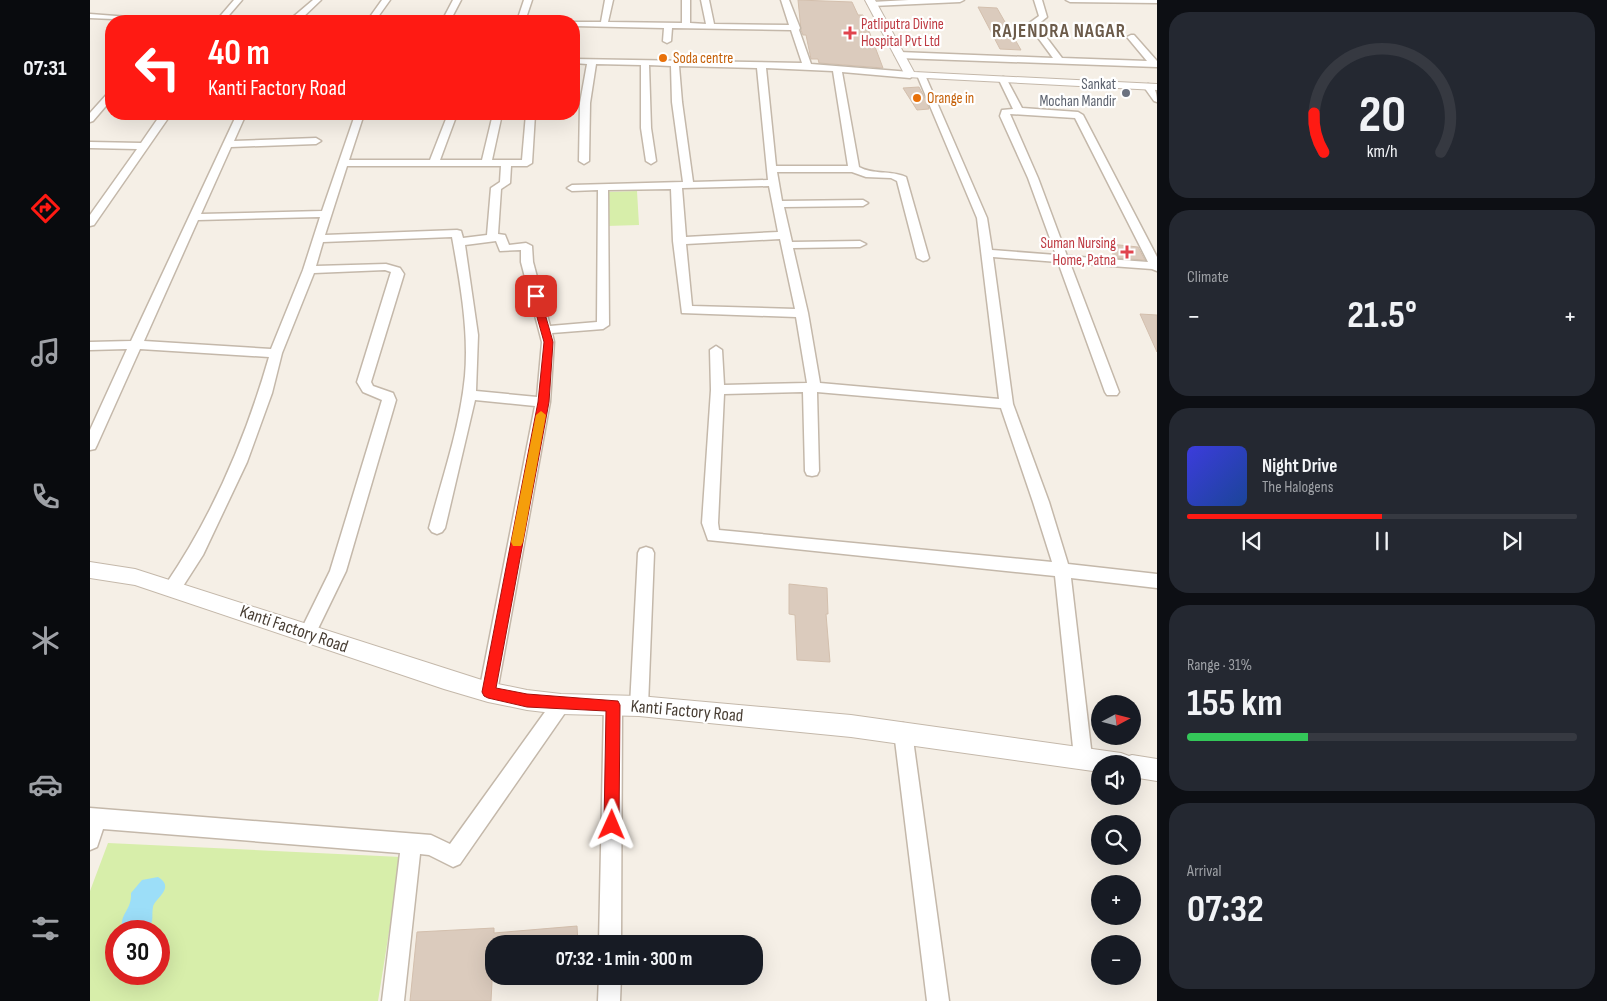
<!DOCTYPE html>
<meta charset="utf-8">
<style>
body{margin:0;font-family:"Sofia Sans Condensed",sans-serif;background:#242831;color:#f1f3f6;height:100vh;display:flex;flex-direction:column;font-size:19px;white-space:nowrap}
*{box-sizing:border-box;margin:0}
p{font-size:16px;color:#9ea1a6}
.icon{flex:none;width:28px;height:28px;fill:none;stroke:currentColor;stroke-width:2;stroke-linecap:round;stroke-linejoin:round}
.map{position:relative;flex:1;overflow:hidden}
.drawer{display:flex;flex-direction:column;gap:12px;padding:12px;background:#0d0f14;width:450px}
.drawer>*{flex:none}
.guide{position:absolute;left:15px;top:15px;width:475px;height:105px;border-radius:20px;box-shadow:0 5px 20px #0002;background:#ff1a13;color:#fff;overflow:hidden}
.needle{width:32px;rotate:83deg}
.buttons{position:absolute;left:1001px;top:695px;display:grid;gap:10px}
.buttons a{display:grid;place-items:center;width:50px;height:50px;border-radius:50%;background:#171b24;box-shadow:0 5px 20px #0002;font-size:25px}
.speed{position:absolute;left:15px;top:920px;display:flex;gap:10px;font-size:25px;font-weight:700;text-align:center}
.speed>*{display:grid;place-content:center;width:65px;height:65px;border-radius:50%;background:#171b24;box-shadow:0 5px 20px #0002;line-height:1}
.speed .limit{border:8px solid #d22;background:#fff;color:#111}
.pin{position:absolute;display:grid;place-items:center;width:42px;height:42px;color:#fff;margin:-21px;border-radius:10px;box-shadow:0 2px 8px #0006}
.me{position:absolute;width:55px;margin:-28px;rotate:1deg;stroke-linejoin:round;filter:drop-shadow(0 0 4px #0008)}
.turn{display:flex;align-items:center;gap:18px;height:105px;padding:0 20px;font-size:22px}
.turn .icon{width:65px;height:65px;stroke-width:2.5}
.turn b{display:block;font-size:35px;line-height:42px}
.big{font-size:38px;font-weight:700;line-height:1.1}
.drawer .card{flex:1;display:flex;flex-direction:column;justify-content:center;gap:8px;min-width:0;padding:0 18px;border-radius:20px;background:#242831}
.drawer .dial{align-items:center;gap:0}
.dial svg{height:130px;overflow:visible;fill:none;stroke:#363941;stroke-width:7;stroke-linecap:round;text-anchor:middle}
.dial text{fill:#f1f3f6;stroke:none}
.song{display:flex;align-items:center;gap:15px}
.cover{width:60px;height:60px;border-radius:8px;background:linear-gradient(135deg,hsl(240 70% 55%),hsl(220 70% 35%))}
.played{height:5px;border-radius:2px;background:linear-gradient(90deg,#ff1a13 50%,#363941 50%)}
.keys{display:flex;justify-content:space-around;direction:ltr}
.heat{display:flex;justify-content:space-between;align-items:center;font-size:28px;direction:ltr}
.charge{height:8px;border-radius:4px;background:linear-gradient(90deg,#34c759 31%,#363941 0)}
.trip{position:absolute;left:395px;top:935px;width:278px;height:50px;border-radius:20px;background:#171b24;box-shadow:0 5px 20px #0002;font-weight:700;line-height:50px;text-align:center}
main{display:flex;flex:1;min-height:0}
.dock{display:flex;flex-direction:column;width:90px;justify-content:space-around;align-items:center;background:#090b0e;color:#9ea1a6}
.dock .icon{width:35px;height:35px}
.dock .on{color:#ff1a13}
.dock b{font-size:22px;color:#f1f3f6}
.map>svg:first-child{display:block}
.green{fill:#d7eeaa;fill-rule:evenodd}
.water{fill:#9cdef8}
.building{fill:#dbcbbd;stroke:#d3bfad}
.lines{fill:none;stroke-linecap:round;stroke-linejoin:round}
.minor-casing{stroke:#c4b8aa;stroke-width:3}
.tertiary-casing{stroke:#c4b8aa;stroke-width:2}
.minor{fill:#fff;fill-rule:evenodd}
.tertiary{fill:#fff;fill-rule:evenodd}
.route{fill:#ff1a13;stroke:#a6110c}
.slow{fill:#f59e0b}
.health-dot{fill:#e0444e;stroke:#fff;stroke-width:2}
.food-dot{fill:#e8710a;stroke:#fff;stroke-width:2}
.worship-dot{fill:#6b7280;stroke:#fff;stroke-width:2}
.labels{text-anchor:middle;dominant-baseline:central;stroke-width:4.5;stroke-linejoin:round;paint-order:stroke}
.far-health-label{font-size:15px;fill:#be3a42;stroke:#fff;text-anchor:start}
.far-food-label{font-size:15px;fill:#c56008;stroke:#fff;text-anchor:start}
.far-worship-label{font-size:15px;fill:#5b616d;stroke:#fff;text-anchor:end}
.street-label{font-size:18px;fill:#483e34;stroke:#fff}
.far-district-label{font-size:19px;font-weight:bold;letter-spacing:1px;fill:#6c5b4a;stroke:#fff}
</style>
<main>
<nav class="dock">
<b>07:31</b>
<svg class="icon on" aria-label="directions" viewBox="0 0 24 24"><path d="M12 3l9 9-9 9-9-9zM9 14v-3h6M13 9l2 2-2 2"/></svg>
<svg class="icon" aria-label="music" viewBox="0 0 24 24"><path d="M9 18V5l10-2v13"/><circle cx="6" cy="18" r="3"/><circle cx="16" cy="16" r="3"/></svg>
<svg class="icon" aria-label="phone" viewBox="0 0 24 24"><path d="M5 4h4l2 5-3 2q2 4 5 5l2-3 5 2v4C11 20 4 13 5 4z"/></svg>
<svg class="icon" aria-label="climate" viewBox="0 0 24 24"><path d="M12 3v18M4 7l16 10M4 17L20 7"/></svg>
<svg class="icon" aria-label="car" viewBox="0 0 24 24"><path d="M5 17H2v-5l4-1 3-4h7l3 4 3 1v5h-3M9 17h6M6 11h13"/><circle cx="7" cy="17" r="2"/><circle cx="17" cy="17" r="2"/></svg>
<svg class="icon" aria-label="filters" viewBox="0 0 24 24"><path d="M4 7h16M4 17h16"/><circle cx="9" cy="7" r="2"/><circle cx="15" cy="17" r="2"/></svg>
</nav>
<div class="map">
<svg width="1067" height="1001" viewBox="0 0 1067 1001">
<rect width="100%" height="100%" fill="#f5efe6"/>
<path class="green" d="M 547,191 L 549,225 L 517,226 L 516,192 Z
M 18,843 L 311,857 L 288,1001 L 0,1001 L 0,891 ZM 26,931 L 69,931 L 69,974 L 26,974 Z"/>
<path class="water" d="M 68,877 C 86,888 65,898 63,907 C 61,918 66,924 53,931 L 36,931 L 32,928 C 30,913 42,910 41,893 L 52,880 Z"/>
<path class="building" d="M 708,0 L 762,2 L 768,15 L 773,15 L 793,68 L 729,63 L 728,59 L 721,59 L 716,35 L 713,35 L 711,30 Z
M 888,7 L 907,8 L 931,50 L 910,49 Z
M 829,87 L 836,100 L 839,109 L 827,110 L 813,88 Z
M 1020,244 L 1048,247 L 1055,260 L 1024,258 Z
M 1050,314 L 1067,315 L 1067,352 Z
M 699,584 L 737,588 L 738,614 L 736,614 L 740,662 L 707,660 L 705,615 L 699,614 Z
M 487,926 L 488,944 L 404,944 L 401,1001 L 320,1001 L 327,932 L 404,928 L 404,933 Z"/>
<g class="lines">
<defs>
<path id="minor" d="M 144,0 L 152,0 L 134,21 L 126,21 Z
M 223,0 L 231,0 L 209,21 L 203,21 L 203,17 Z
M 292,0 L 300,0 L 285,21 L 277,21 Z
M 363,0 L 371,0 L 360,21 L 352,21 Z
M 434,0 L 442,0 L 435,21 L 427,21 Z
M 515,0 L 523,0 L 518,22 L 592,23 L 592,0 L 600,0 L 600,23 L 616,24 L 611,0 L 619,0 L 624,24 L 699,25 L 691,0 L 699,0 L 710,28 L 709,30 L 721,64 L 820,72 L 824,75 L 820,78 L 752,72 L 769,167 C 783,175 801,170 816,177 L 839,258 L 837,260 L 833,261 L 827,258 L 807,181 L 801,178 L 776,177 L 762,172 L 687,172 L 692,201 L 773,200 L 778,203 L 773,206 L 694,207 L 702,242 L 770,241 L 776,244 L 770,247 L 703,248 L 718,313 L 730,383 L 909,399 L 887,218 L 827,75 L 828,73 L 835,75 L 897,218 L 902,250 L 966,255 L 938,178 L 910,116 L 912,110 L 923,109 L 909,80 L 913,77 L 916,78 L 932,108 L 988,112 L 993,115 L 1067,257 L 1067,271 L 1062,269 L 980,263 L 1029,392 L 1027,395 L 1017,395 L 1015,392 L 968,262 L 903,257 L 923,404 L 959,502 L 978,564 L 1067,574 L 1067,588 L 981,578 L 1002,757 L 1000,763 L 993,766 L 986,763 L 984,757 L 965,576 L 618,540 L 612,523 L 621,390 L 620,350 L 626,346 L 632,350 L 634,385 L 717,383 L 706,317 L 592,313 L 583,241 L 581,189 L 518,190 L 519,325 L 513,329 L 462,333 L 464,342 L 460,402 L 407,692 L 404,698 L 398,700 L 392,698 L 389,692 L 445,406 L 385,400 L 355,528 L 352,532 L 347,534 L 342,532 L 339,528 C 352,478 370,428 375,376 C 379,330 370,282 362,237 L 233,242 L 226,266 L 296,264 L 310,268 L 314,274 L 281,382 L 283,386 L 303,393 L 306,400 L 256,571 L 223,639 L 217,641 L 211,639 L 209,634 L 240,571 L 292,400 L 273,392 L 267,382 L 301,272 L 295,270 L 224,273 L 192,353 L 182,393 L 157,462 L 113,555 L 88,594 L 82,596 L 76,594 L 74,589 L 76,584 C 123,515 156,437 179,357 L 50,349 L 7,445 L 5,449 L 0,450 L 0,430 L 37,349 L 0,350 L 0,342 L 41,341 L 147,114 L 156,114 L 144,141 L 226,138 L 231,141 L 226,144 L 141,147 L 111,214 L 232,211 L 265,115 L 268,114 L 273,117 L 259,160 L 340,160 L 358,114 L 367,114 L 350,160 L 392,160 L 403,114 L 412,114 L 402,160 L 432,160 L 436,114 L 445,114 L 442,163 L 437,166 L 421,166 L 420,183 L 411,189 L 408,234 L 415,235 L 419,245 L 436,243 L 442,246 L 443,262 L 460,326 L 507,322 L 508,190 L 482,191 L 477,188 L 482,185 L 593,182 L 582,102 L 581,66 L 559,65 L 561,128 L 566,161 L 561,164 L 556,161 L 551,128 L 551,65 L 506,64 L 500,103 L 499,161 L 494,164 L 489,161 L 490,103 L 497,64 L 484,63 L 484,59 L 712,63 L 701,30 L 582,28 L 581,41 L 577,43 L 573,41 L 574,28 L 484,26 L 484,22 L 511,22 ZM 589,66 L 667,68 L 678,180 L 603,182 L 592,102 ZM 676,68 L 743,71 L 758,166 L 686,166 ZM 920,114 L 985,118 L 1058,262 L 977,256 L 948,178 ZM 257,166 L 411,166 L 410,182 L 401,188 L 397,235 L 373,238 L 371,231 L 367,230 L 235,235 ZM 679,186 L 688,232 L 596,237 L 592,188 ZM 230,217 L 213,270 L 181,349 L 54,341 L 108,220 ZM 690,239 L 705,309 L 602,306 L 596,244 ZM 406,241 L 410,251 L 431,250 L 431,262 L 452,342 L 447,397 L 386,391 L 388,335 L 375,245 ZM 713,392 L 715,471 L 717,475 L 722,476 L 727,475 L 729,471 L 727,392 L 911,408 L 943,502 L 962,562 L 629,530 L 628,523 L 634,394 Z
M 819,0 L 874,0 L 870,2 L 782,6 L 778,4 L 782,2 Z
M 944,0 L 952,0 L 957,17 L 947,25 L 972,58 L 1057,61 L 1037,37 L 1041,35 L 1044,35 L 1067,61 L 1067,67 L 809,58 L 805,55 L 809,52 L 963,58 L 938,24 L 949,16 Z
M 976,0 L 1067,0 L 1067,3 L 980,2 Z
M 0,14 L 65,19 L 69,21 L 0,18 Z
M 1058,84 C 1066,86 1067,95 1067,102 L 1064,101 L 1054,87 Z
M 21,92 L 21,100 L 3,121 L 0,122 L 0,113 L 18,93 Z
M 71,114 L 81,114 L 4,225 L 0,226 L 0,215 L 47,149 L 0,148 L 0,142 L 51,143 Z
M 556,547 L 562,549 L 564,553 L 558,706 L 555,712 L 549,714 L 543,712 L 540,706 L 548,553 L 550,549 Z
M 471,696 L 477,698 L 480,704 L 477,710 L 370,864 L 363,867 L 339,855 L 330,854 L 314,1001 L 292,1001 L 310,853 L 13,829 L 7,847 L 0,850 L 0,808 L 341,835 L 360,844 L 465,698 Z
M 523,697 L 529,699 L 532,705 L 531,944 L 509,944 L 514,705 L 517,699 Z
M 813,723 L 820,726 L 822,732 L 859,1001 L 837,1001 L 804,732 L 806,726 Z
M 509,976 L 531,976 L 530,1001 L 508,1001 Z"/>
<path id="tertiary" d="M 775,0 L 785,0 L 824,72 L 1067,84 L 1067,90 L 816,77 Z
M 0,562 L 45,569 L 398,682 L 437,690 L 471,694 L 549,696 L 761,715 L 1031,753 L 1039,756 L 1042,755 L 1067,759 L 1067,781 L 1042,777 L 1042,764 L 1010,764 L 1010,772 L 761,737 L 549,716 L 471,714 L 437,710 L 398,702 L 354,689 L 45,585 L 0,578 Z"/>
</defs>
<use href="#minor" class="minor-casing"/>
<use href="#tertiary" class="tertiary-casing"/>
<use href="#minor" class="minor"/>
<use href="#tertiary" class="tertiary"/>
</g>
<path class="route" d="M 446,293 L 450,296 L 463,342 L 459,402 L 406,688 L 437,694 L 528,701 L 530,705 L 529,825 L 527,830 L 522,832 L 516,830 L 514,825 L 516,711 L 437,707 L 398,698 L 394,696 L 392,692 L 448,402 L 454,342 L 441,296 Z"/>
<path class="slow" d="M 451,411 L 456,415 L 433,542 L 431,546 L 423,546 L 421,542 L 446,415 Z"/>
<g class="health-dot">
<path d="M757.5 25.5h5v5h5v5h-5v5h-5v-5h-5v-5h5z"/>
<path d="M1034.5 244.5h5v5h5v5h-5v5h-5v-5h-5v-5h5z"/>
</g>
<g class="food-dot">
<circle cx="573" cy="58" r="5"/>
<circle cx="827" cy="98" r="5"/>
</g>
<circle class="worship-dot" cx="1036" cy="93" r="5"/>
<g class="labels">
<g class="far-health-label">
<text x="771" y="24">Patliputra Divine<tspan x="771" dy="17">Hospital Pvt Ltd</tspan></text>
<text x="1026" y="243" text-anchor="end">Suman Nursing<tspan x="1026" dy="17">Home, Patna</tspan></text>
</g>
<g class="far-food-label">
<text x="583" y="58">Soda centre</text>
<text x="837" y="98">Orange in</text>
</g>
<g class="far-worship-label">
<text x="1026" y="84">Sankat<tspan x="1026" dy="17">Mochan Mandir</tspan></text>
</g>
<g class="street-label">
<text transform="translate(204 629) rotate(19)">Kanti Factory Road</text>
<text transform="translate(597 711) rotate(5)">Kanti Factory Road</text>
</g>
<g class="far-district-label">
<text x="969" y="31">RAJENDRA NAGAR</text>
</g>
</g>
</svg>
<div class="buttons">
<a><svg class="needle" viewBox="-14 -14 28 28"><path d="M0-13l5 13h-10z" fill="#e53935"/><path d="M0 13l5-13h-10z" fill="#9ea1a6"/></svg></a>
<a><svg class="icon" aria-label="sound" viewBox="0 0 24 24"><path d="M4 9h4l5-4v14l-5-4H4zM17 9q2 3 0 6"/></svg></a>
<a><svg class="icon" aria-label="search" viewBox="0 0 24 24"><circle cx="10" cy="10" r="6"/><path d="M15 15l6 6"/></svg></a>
<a>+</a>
<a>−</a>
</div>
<div class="speed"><div class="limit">30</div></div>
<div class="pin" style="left:446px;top:296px;background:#d93025"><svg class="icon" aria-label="arrive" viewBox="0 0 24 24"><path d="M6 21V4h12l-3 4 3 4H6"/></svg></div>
<svg class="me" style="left:522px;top:825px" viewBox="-20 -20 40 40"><path d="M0-17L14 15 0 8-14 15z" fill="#ff1a13" stroke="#fff" stroke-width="4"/></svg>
<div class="trip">07:32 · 1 min · 300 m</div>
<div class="guide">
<div class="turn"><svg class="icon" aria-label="left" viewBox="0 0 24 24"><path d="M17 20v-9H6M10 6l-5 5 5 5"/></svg><div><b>40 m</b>Kanti Factory Road</div></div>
</div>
</div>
<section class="drawer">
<div class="card dial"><svg viewBox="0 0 100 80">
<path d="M14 69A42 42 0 1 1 86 69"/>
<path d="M14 69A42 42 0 0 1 8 45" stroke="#ff1a13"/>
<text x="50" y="56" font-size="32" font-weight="700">20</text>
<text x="50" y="72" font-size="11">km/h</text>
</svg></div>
<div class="card"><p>Climate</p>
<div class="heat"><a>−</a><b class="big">21.5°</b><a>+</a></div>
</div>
<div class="card">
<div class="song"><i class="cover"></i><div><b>Night Drive</b><p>The Halogens</p></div></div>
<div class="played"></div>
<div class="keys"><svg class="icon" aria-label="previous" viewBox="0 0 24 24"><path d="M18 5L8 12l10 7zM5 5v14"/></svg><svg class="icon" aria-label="pause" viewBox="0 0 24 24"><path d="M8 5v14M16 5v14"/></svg><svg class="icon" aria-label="next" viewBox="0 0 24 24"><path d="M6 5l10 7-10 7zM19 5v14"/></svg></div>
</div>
<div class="card"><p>Range · 31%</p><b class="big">155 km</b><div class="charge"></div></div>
<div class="card"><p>Arrival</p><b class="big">07:32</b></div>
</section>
</main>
